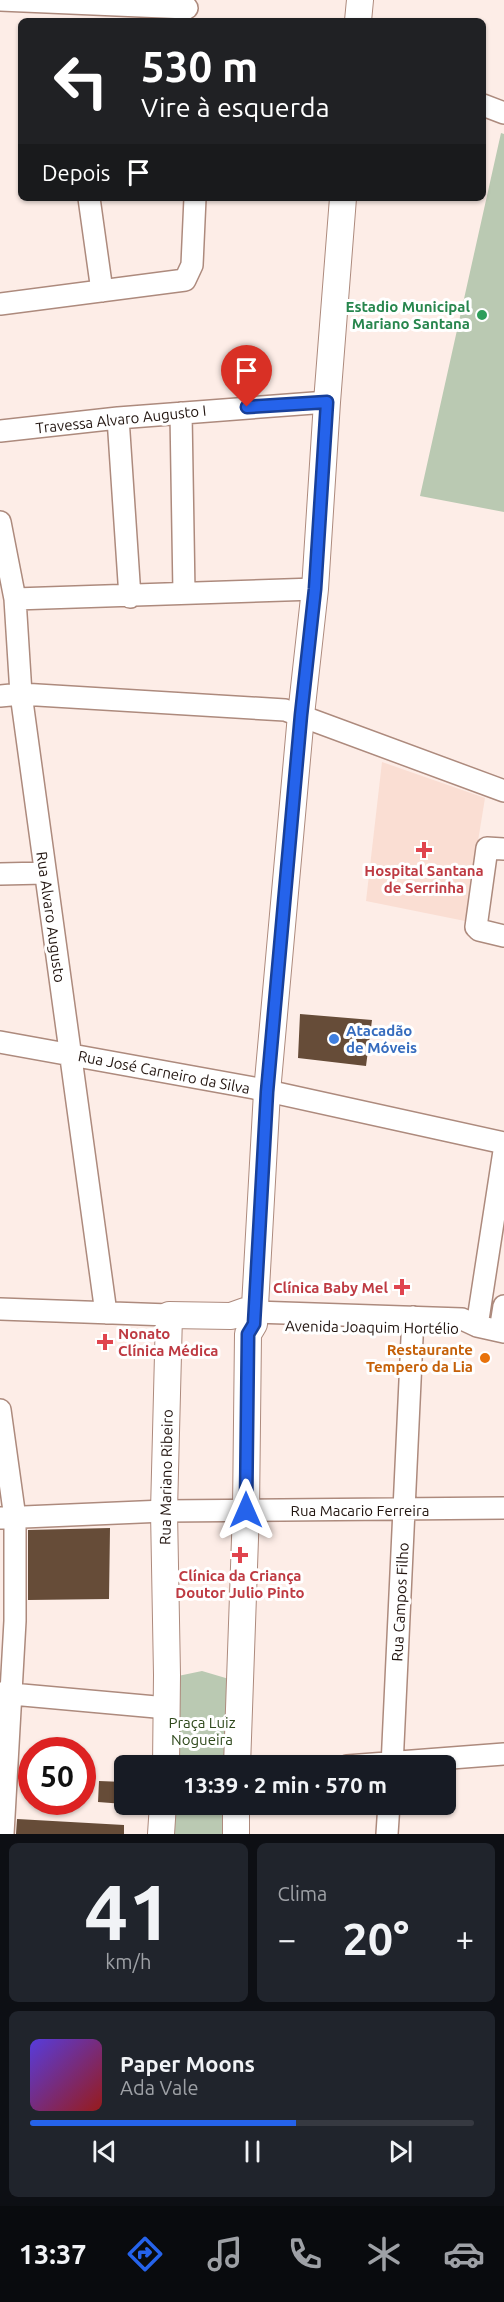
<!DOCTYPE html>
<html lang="pt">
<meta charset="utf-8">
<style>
body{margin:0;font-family:Ubuntu,sans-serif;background:#20242c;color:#f1f3f6;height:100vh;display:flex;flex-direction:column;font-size:22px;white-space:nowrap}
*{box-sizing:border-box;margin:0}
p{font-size:20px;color:#9ea1a6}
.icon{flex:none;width:33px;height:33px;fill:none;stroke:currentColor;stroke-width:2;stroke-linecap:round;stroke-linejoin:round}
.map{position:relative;height:1834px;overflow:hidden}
.sheet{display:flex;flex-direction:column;gap:9px;padding:9px;background:#0d0f14;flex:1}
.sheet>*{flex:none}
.top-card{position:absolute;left:18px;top:18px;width:468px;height:183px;border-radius:9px;box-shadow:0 2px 4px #0004;background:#202124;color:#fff;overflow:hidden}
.speed{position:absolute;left:18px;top:1737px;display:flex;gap:12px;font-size:30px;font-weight:700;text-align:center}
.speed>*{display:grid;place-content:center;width:78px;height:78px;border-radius:50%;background:#171b24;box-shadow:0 2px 4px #0004;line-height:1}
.speed .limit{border:9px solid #d22;background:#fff;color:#111}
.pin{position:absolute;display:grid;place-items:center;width:51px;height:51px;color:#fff;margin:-62px -26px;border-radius:50% 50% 50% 0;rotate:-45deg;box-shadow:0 0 6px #0007}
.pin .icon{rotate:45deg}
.me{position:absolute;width:66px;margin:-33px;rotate:0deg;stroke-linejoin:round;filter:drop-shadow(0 0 4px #0008)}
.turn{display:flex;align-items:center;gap:21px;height:126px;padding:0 24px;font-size:27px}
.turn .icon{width:78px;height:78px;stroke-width:2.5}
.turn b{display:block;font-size:42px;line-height:51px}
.then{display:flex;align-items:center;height:57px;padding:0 24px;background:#0003;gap:12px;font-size:22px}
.big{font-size:45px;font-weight:700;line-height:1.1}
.sheet .widget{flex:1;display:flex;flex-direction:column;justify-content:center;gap:9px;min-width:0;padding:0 21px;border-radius:9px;background:#20242c}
.sheet .dial{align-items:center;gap:0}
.dial b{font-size:78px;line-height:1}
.song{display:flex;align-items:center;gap:18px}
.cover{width:72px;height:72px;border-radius:9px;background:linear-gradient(135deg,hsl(250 70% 55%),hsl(0 70% 35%))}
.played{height:6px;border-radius:3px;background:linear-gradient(90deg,#2563eb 60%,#363941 60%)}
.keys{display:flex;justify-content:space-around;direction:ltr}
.heat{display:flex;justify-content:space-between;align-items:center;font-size:33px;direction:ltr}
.sheet .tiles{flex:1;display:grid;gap:9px;grid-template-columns:1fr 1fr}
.widget:last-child{grid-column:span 2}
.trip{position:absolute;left:114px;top:1755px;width:342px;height:60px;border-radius:9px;background:#171b24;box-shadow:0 2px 4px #0004;font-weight:700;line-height:60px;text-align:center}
.menu{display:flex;height:96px;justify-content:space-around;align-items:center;background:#090b0e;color:#9ea1a6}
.menu .icon{width:42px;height:42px}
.menu .selected{color:#2563eb}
.menu b{font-size:27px;color:#f1f3f6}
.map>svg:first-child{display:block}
.built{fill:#faded3}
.green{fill:#bac9b2}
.building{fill:#664c38}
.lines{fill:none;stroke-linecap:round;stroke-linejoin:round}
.minor-casing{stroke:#ad8a7d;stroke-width:24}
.major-casing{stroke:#ad8a7d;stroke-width:28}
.minor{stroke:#fff;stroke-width:21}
.major{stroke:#fff;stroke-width:26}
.route-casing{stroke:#184099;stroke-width:15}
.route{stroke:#2563eb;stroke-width:10}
.leisure-dot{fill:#2e9e5b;stroke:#fff;stroke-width:2}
.health-dot{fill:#e0444e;stroke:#fff;stroke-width:2}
.shop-dot{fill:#3f7fe0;stroke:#fff;stroke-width:2}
.food-dot{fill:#e8710a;stroke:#fff;stroke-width:2}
.labels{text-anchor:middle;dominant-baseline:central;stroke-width:6;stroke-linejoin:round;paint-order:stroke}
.leisure-label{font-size:15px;font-weight:bold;fill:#27864d;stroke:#fff;text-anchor:end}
.street-label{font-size:15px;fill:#21140f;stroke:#fff}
.health-label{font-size:15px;font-weight:bold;fill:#be3a42;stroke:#fff}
.shop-label{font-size:15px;font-weight:bold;fill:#366cbe;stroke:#fff;text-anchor:start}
.food-label{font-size:15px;font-weight:bold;fill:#c56008;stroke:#fff;text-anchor:end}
.park-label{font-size:15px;fill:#2e481b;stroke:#fff}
</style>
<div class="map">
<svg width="504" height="1834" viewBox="0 0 504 1834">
<rect width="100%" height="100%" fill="#fdede7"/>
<path class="built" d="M 382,762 L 485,798 L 465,921 L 366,901 Z"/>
<path class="green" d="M 501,133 L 504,134 L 504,512 L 420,496 Z
M 202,1671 L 229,1679 L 228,1765 L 173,1766 L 178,1676 Z
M 171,1805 L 227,1805 L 227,1834 L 169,1834 Z"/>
<path class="building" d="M 300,1014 L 372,1020 L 366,1066 L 298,1058 Z
M 110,1528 L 109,1599 L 28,1600 L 28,1530 Z
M 99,1781 L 124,1782 L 124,1804 L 98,1802 Z
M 17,1819 L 124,1825 L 124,1834 L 16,1834 Z"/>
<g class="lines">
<defs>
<path id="minor" d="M 0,0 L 187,8
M 483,105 L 504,113
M 89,198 L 102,291
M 0,304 L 185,280 L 192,265 L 195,198
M 181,413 L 184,593
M 118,418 L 130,597
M 0,431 L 118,418 L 327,402
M 0,522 L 15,599 L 21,694 L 106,1313
M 15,599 L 315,589
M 0,696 L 21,694 L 285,710 L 504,791
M 504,849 L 487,848 L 476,927 L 479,930 L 504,936
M 0,874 L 45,873
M 0,1042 L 254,1088 L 504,1143
M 0,1309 L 169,1315
M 255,1312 L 462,1319 L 477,1326 L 504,1332
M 477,1326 L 504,1151
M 500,1331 L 504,1306
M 0,1410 L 15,1518 L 15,1621 L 3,1834
M 0,1518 L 164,1511 L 504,1508
M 0,1693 L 167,1708
M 347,1766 L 504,1754
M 392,1766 L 413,1317
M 387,1834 L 389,1804"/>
<path id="major" d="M 358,21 L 360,0
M 166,1766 L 167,1675 L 164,1511 L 169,1315 L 231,1316 L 245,1311 L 255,1312
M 237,1766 L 246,1510 L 248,1334 L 254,1324 L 267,1092 L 301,715 L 315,589 L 327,402 L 343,198
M 161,1834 L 163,1804
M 236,1834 L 236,1804"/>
</defs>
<use href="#minor" class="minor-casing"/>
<use href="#major" class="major-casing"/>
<use href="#minor" class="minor"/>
<use href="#major" class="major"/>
</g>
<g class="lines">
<defs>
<path id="route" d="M 246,1510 L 248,1334 L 254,1324 L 267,1092 L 301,715 L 315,589 L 327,402 L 247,407"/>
</defs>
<use href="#route" class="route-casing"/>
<use href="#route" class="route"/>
</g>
<circle class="leisure-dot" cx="482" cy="315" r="6"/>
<g class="health-dot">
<path d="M421 841h6v6h6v6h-6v6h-6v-6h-6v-6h6z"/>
<path d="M399 1278h6v6h6v6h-6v6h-6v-6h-6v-6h6z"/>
<path d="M102 1333h6v6h6v6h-6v6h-6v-6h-6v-6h6z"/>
<path d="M237 1546h6v6h6v6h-6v6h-6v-6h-6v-6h6z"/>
</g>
<circle class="shop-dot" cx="334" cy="1039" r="6"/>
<circle class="food-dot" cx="485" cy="1358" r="6"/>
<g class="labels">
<g class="leisure-label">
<text x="470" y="306">Estadio Municipal<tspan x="470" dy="17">Mariano Santana</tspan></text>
</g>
<g class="street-label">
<text transform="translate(121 419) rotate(-6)">Travessa Alvaro Augusto I</text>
<text transform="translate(51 917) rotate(82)">Rua Alvaro Augusto</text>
<text transform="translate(164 1072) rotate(11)">Rua José Carneiro da Silva</text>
<text transform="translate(372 1327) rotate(1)">Avenida Joaquim Hortélio</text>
<text transform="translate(166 1477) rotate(-89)">Rua Mariano Ribeiro</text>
<text x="360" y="1510">Rua Macario Ferreira</text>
<text transform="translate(400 1602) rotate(-87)">Rua Campos Filho</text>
</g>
<g class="health-label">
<text x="424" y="870">Hospital Santana<tspan x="424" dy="17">de Serrinha</tspan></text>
<text x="388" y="1287" text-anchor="end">Clínica Baby Mel</text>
<text x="118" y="1333" text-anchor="start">Nonato<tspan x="118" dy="17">Clínica Médica</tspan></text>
<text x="240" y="1575">Clínica da Criança<tspan x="240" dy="17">Doutor Julio Pinto</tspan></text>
</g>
<g class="shop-label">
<text x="346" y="1030">Atacadão<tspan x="346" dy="17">de Móveis</tspan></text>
</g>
<g class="food-label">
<text x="473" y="1349">Restaurante<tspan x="473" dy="17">Tempero da Lia</tspan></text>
</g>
<g class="park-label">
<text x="202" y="1722">Praça Luiz<tspan x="202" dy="17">Nogueira</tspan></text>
</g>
</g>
</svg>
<div class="speed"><div class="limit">50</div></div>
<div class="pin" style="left:247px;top:407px;background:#d93025"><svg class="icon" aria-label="arrive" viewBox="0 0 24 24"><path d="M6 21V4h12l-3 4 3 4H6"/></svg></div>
<svg class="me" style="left:246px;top:1510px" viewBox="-20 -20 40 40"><path d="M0-17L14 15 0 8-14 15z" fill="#2563eb" stroke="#fff" stroke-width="4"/></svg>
<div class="trip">13:39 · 2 min · 570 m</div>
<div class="top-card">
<div class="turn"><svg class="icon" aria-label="left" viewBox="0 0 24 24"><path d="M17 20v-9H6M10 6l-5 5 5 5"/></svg><div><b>530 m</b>Vire à esquerda</div></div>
<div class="then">Depois<svg class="icon" aria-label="arrive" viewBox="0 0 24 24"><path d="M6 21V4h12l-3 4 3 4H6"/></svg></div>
</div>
</div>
<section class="sheet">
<div class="tiles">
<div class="widget dial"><b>41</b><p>km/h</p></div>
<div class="widget"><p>Clima</p>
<div class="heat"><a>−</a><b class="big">20°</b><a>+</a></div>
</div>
<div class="widget">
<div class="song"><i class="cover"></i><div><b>Paper Moons</b><p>Ada Vale</p></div></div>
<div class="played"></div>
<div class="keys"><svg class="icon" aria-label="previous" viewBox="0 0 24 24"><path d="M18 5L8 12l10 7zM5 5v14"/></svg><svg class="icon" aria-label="pause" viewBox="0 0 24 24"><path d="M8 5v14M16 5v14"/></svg><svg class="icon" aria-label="next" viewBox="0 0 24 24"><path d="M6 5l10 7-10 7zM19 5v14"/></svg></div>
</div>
</div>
</section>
<nav class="menu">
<b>13:37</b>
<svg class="icon selected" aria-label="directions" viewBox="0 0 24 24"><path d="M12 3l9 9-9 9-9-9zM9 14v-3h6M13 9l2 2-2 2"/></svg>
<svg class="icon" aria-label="music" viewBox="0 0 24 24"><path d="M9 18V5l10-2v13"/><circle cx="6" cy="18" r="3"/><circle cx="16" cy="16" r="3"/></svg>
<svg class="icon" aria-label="phone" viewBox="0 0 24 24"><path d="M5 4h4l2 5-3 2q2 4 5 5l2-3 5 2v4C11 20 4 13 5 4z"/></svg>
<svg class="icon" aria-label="climate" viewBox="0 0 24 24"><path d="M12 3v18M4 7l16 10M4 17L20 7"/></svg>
<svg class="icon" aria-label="car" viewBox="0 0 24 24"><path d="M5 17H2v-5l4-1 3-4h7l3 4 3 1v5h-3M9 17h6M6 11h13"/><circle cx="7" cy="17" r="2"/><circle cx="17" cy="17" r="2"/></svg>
</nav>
